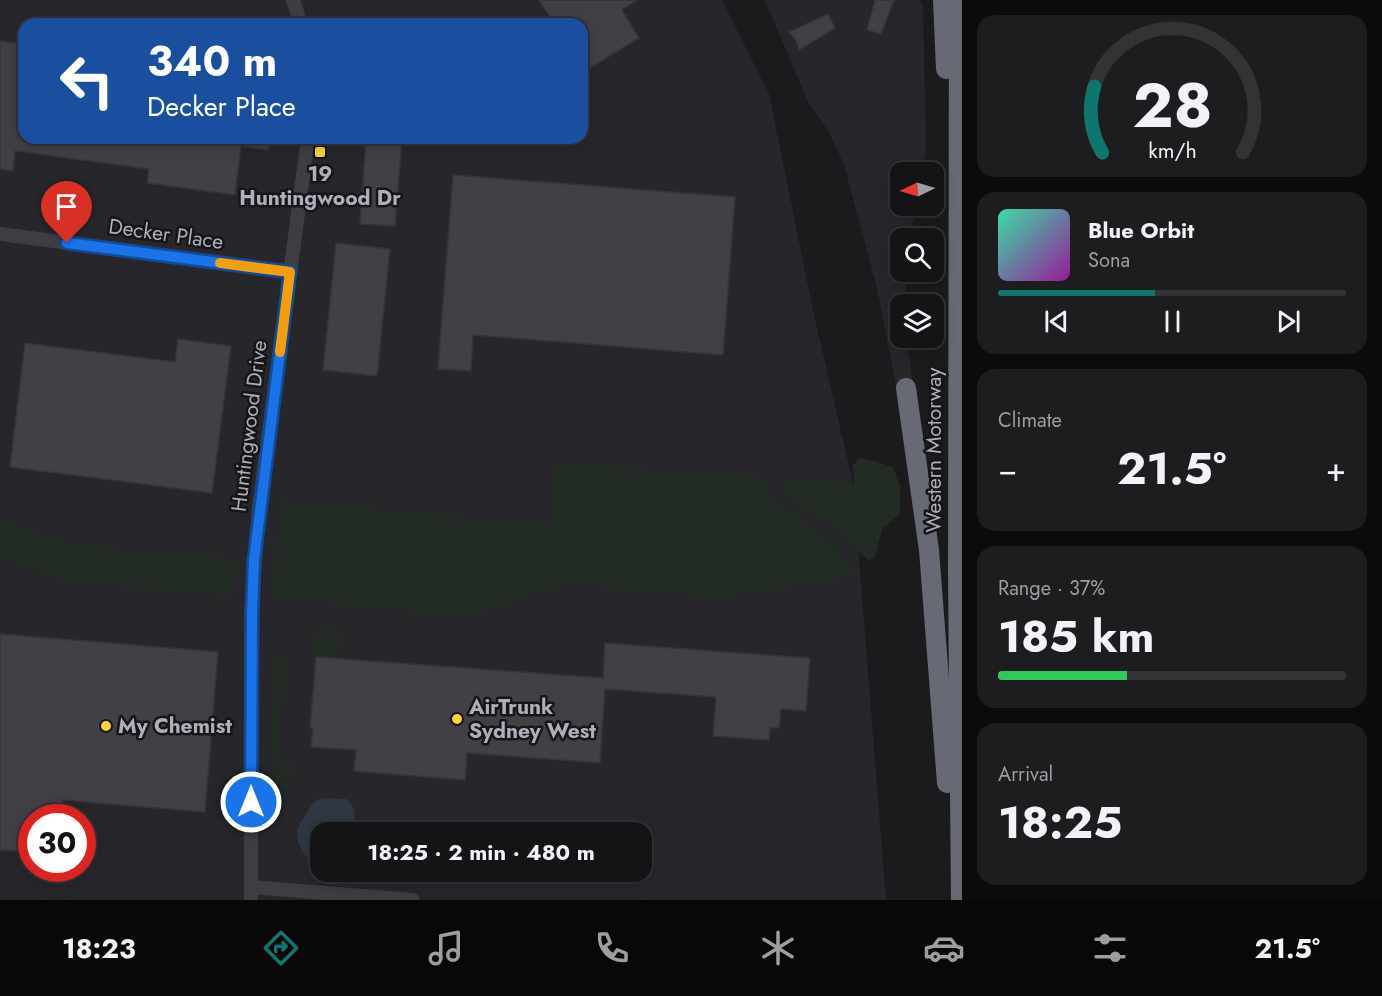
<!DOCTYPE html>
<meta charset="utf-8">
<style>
body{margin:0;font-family:Jost,sans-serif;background:#1d1d1f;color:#f1f3f6;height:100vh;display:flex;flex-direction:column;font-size:22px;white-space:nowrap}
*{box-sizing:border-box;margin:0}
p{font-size:20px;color:#9d9ea1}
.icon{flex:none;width:33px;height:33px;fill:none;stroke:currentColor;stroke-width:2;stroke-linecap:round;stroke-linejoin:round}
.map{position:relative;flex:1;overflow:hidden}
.sheet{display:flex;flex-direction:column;gap:15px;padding:15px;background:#0b0b0c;width:420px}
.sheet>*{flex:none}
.guide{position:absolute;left:18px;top:18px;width:570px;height:126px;border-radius:18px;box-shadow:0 3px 15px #0003,0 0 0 2px #333335;background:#1a4fa0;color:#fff;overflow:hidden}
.needle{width:39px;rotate:265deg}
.fabs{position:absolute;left:890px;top:162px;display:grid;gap:12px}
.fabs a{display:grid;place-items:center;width:54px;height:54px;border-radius:12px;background:#141416;box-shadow:0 3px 15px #0003,0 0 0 2px #333335;font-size:30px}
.speed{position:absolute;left:18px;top:804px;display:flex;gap:12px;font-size:30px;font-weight:700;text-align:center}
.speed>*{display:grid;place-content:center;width:78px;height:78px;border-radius:50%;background:#141416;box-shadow:0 3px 15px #0003,0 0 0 2px #333335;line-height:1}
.speed .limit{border:9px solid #d22;background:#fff;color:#111}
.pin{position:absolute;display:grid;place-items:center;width:51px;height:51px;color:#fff;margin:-62px -26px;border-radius:50% 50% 50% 0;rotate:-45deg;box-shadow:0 0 6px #0007}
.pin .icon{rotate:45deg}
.me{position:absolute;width:66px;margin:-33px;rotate:0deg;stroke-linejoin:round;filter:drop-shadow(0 0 4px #0008)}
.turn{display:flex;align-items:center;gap:21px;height:126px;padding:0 30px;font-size:27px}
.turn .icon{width:78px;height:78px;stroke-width:2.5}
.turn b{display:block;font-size:42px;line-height:51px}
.big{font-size:45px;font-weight:700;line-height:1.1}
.sheet .widget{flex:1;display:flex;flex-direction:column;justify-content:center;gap:9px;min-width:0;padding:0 21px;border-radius:18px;background:#1d1d1f}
.sheet .dial{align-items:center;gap:0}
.dial svg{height:156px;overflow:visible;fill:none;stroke:#333335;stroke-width:7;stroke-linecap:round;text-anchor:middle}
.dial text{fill:#f1f3f6;stroke:none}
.song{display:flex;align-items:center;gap:18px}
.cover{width:72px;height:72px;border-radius:9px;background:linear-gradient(135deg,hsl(160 70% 55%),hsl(300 70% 35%))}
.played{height:6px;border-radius:3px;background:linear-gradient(90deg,#0f766e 45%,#333335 45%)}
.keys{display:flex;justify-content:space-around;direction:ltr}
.heat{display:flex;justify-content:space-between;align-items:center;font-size:33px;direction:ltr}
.charge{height:9px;border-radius:4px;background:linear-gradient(90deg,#34c759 37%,#333335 0)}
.trip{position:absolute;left:310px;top:822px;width:342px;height:60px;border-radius:18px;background:#141416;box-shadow:0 3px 15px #0003,0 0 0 2px #333335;font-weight:700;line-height:60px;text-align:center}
.tab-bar{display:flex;height:96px;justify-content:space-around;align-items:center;background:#080809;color:#9d9ea1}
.tab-bar .icon{width:42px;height:42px}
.tab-bar .active{color:#0f766e}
.tab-bar b{font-size:27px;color:#f1f3f6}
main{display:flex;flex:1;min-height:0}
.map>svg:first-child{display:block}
.built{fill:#27262a;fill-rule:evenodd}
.green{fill:#222c24}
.water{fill:#2f3743}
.building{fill:#404045;stroke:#353439;stroke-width:1.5}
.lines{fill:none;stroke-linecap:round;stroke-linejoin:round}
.minor{stroke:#3d3d44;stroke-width:14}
.highway{stroke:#676974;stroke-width:20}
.route-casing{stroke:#114b97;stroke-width:15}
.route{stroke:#1a73e8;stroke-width:10}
.slow{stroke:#f59e0b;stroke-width:10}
.poi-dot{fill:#fcd434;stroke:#161518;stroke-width:2}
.labels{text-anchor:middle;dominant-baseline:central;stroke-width:5;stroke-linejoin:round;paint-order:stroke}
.poi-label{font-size:21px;font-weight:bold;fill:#adafbd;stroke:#161518;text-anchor:start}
.street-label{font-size:21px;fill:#adafbd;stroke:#161518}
</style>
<main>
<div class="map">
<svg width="962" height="900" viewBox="0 0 962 900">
<rect width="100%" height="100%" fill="#1b1b1d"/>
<path class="built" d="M 0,0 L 722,0 L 769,94 L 814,315 L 853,483 L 886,900 L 0,900 ZM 24,24 L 582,24 L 582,138 L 24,138 ZM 32,818 L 82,818 L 82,868 L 32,868 ZM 321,832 L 642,832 L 642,872 L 321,872 Z
M 765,0 L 921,0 L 923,7 L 926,151 L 922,172 L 900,172 L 900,206 L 916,206 L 911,238 L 900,238 L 900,272 L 907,272 L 905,304 L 900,304 L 900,338 L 907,338 L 913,387 L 897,390 L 876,284 L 844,165 L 828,130 L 808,102 Z"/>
<path class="green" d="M 860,457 L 893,467 L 900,486 L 900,514 L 882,529 L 875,557 L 868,560 L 824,520 L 796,503 L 775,478 L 854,484 L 853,465 Z
M 556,462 L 761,477 L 771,495 L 837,549 L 858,576 L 721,598 L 582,586 L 563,586 L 539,592 L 492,611 L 445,615 L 272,598 L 279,500 L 551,524 Z
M 0,517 L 48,536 L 89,546 L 238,558 L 235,597 L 81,584 L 56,579 L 0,557 Z
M 331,627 L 342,632 L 345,647 L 338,647 L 337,656 L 311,654 L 314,633 L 320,628 Z
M 287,654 L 281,741 L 271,741 L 270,671 L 272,671 L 273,655 Z
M 271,744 L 281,745 L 279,776 L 281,761 L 294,762 L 291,781 L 283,800 L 272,794 L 279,783 L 273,791 L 274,769 L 271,769 Z"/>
<path class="water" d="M 346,799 C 358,808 355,818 354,832 L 321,832 L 321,868 C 307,862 292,842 299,826 C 300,822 304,818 306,814 C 309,810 312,802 317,800 C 325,797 338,799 346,799 Z"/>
<path class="building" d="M 539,0 L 637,0 L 622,10 L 639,38 L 582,73 L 582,24 L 554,24 Z
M 875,0 L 894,0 L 881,34 L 867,30 Z
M 828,14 L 835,28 L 799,50 L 796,40 L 789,32 Z
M 0,41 L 24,44 L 24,138 L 270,138 L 268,150 L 241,146 L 235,195 L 147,183 L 149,169 L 15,151 L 13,171 L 0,169 Z
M 366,138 L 402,138 L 395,226 L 360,224 Z
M 453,175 L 735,197 L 723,355 L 473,335 L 471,371 L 438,369 Z
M 336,243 L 390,249 L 377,376 L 323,370 Z
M 178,339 L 231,346 L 212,493 L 10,467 L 25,343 L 175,362 Z
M 0,634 L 218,652 L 205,812 L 63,800 L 62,818 L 32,818 L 32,852 L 0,850 Z
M 605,643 L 810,658 L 806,711 L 781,709 L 779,728 L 770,728 L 769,740 L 713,736 L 716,697 L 605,689 L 600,763 L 467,753 L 465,780 L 354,771 L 356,750 L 311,747 L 313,728 L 310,728 L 316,657 L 603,678 Z"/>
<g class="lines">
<path class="minor" d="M 293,0 L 301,24
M 0,234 L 290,272
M 251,887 L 413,900
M 251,900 L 251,614 L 259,507 L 308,138"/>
<path class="highway" d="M 943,0 L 946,69
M 959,0 L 958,575 L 961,900
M 906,388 L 929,550 L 947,783"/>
</g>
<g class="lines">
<defs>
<path id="route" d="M 67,243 L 290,272 L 254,560 L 252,614 L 251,802"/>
</defs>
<use href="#route" class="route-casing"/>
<use href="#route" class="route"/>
<path class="slow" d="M 220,263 L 290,272 L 280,352"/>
</g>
<g class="poi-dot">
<rect x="314" y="146" width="12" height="12" rx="3"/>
<circle cx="457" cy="719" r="6"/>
<circle cx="106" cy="726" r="6"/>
</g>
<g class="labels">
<g class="poi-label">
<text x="320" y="174" text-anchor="middle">19<tspan x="320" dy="24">Huntingwood Dr</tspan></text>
<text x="469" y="707">AirTrunk<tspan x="469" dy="24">Sydney West</tspan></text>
<text x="118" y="726">My Chemist</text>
</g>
<g class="street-label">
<text transform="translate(166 234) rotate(8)">Decker Place</text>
<text transform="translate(249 426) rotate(-83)">Huntingwood Drive</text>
<text transform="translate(934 450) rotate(-90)">Western Motorway</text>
</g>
</g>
</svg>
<div class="fabs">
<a><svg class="needle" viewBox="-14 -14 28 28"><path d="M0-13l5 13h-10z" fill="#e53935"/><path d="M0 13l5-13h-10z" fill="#9d9ea1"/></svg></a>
<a><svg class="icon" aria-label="search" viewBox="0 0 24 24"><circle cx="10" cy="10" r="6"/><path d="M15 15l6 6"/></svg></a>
<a><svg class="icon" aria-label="layers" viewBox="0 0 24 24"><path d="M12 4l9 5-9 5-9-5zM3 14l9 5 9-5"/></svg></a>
</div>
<div class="speed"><div class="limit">30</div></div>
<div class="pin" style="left:67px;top:243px;background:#d93025"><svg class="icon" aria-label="arrive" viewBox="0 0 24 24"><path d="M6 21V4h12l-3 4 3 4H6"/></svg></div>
<svg class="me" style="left:251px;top:802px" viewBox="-20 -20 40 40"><circle r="17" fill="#1a73e8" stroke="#fff" stroke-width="3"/><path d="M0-11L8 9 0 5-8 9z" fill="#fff"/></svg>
<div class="trip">18:25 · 2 min · 480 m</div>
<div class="guide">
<div class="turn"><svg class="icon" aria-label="left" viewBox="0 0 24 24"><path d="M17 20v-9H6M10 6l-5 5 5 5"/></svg><div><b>340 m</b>Decker Place</div></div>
</div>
</div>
<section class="sheet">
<div class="widget dial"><svg viewBox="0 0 100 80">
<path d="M14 69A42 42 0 1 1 86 69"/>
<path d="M14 69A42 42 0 0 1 10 35" stroke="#0f766e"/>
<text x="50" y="56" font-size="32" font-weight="700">28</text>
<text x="50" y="72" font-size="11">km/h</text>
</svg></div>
<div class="widget">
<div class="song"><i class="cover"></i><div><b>Blue Orbit</b><p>Sona</p></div></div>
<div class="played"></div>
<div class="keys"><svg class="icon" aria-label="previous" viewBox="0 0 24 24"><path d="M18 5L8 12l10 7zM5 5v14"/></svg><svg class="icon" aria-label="pause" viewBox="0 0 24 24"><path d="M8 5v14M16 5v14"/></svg><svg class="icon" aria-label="next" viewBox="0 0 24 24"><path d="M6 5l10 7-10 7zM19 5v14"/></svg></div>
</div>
<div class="widget"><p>Climate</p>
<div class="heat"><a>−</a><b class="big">21.5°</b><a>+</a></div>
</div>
<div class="widget"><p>Range · 37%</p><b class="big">185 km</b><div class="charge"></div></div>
<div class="widget"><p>Arrival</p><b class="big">18:25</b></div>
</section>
</main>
<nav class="tab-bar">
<b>18:23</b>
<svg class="icon active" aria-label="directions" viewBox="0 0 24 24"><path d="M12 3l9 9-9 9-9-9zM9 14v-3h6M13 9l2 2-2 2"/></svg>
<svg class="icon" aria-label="music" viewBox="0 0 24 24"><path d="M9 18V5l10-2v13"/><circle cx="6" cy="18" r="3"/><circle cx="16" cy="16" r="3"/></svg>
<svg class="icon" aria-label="phone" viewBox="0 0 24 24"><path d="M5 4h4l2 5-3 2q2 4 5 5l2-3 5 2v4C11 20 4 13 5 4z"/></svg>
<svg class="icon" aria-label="climate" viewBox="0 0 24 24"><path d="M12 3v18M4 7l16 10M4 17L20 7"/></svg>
<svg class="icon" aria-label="car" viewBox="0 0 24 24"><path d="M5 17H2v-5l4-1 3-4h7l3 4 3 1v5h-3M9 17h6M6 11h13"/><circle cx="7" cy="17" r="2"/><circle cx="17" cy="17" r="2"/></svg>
<svg class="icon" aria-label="filters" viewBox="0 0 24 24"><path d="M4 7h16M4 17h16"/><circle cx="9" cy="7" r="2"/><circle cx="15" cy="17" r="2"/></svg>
<b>21.5°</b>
</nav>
